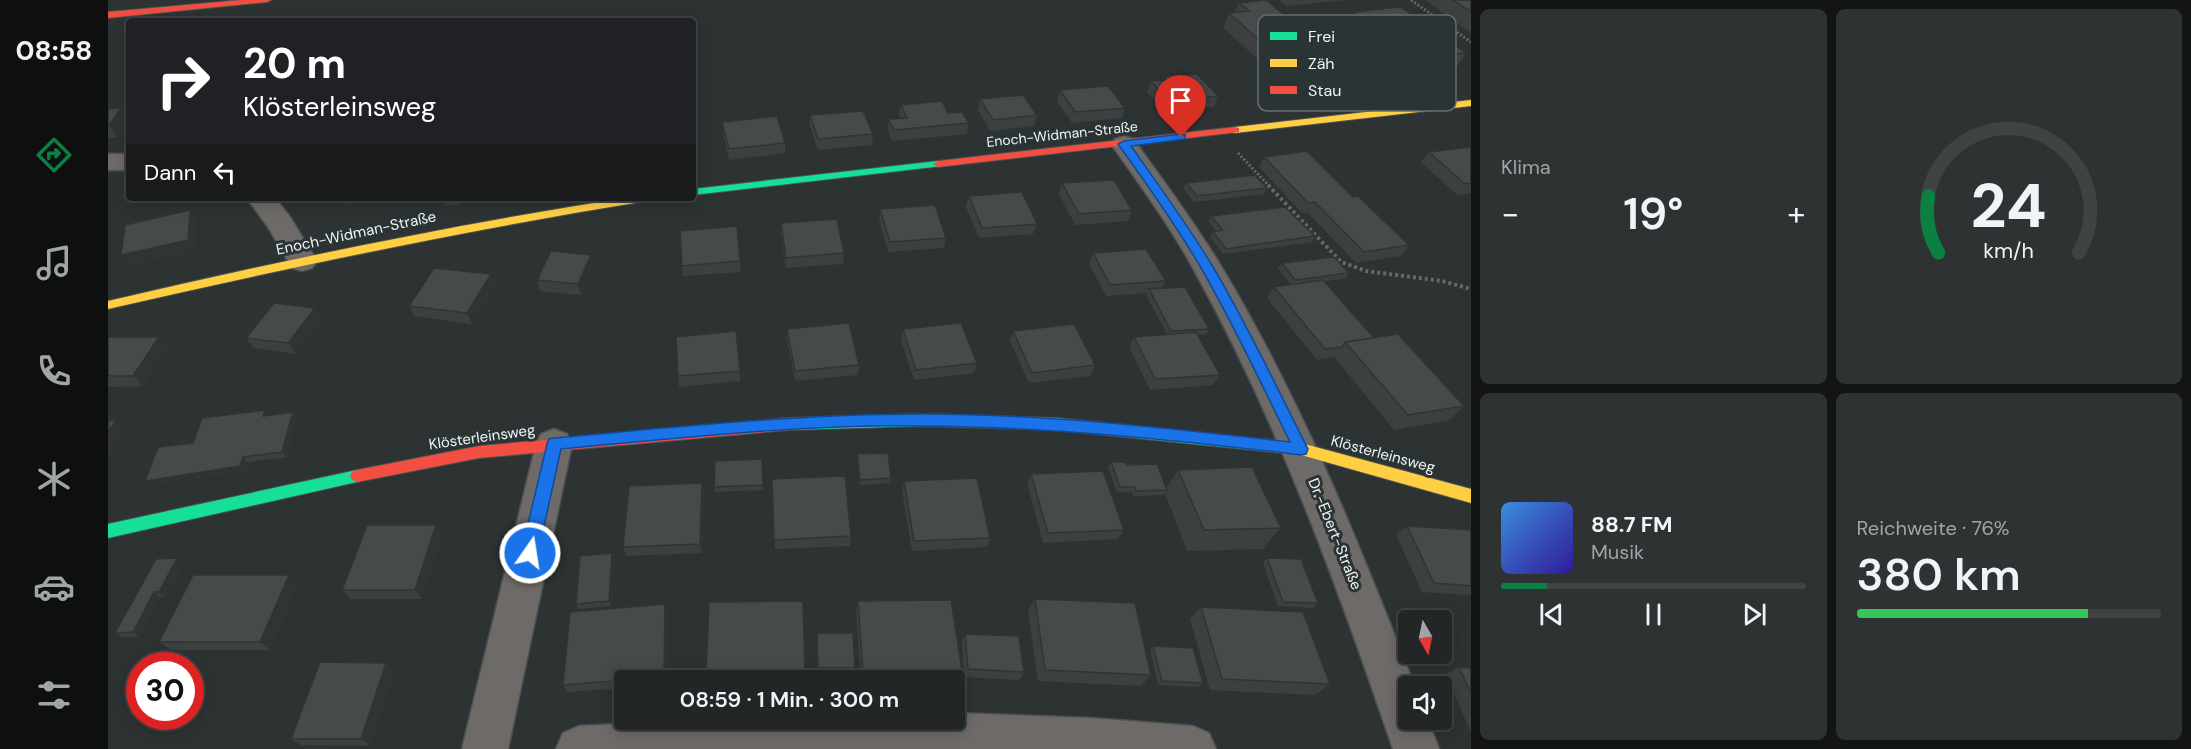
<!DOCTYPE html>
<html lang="de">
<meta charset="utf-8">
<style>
body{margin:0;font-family:"DM Sans",sans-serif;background:#2e3232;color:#f1f3f6;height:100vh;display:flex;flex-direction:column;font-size:22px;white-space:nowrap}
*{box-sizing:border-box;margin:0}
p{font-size:20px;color:#a2a5a7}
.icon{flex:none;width:33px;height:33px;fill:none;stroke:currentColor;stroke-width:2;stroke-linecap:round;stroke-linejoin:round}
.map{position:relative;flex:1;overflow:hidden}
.sheet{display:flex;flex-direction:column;gap:9px;padding:9px;background:#131515;width:720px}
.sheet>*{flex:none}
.hud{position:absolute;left:18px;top:18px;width:570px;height:183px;border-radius:6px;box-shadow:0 3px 15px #0003,0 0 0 2px #3f4343;background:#202124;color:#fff;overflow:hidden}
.needle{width:39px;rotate:171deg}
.controls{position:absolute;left:1290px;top:610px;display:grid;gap:12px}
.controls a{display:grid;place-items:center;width:54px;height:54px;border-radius:6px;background:#222626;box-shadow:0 3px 15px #0003,0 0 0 2px #3f4343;font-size:30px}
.speed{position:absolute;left:18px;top:652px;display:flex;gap:12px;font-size:30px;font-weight:700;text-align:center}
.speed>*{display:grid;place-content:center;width:78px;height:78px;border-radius:50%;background:#222626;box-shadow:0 3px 15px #0003,0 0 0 2px #3f4343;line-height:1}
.speed .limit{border:9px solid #d22;background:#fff;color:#111}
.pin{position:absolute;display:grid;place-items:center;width:51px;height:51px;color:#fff;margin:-62px -26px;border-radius:50% 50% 50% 0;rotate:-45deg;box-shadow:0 0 6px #0007}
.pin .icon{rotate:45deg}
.me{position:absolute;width:66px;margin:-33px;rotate:13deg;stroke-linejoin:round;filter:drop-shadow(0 0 4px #0008)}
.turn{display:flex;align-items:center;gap:21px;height:126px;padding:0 18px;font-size:27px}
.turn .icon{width:78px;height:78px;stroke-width:2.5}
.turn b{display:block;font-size:42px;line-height:51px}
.then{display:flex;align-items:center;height:57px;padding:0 18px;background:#0003;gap:12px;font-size:22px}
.big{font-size:45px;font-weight:600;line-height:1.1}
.sheet .widget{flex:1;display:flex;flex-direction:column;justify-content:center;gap:9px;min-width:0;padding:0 21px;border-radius:9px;background:#2e3232}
.sheet .dial{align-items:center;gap:0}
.dial svg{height:156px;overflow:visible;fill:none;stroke:#3f4343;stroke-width:7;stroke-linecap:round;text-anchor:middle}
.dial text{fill:#f1f3f6;stroke:none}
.song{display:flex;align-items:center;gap:18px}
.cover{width:72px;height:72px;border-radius:9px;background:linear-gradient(135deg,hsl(210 70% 55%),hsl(250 70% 35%))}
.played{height:6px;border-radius:3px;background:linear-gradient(90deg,#0b8043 15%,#3f4343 15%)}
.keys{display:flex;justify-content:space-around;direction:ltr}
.heat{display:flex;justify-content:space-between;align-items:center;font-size:33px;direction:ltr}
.charge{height:9px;border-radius:4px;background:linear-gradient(90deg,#34c759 76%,#3f4343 0)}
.sheet .tiles{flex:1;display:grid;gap:9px;grid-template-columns:repeat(2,1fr)}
.trip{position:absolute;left:506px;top:670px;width:351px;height:60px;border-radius:6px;background:#222626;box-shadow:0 3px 15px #0003,0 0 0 2px #3f4343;font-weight:600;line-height:60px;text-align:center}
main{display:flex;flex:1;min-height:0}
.menu{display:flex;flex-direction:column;width:108px;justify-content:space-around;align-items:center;background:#0e0f0f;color:#a2a5a7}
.menu .icon{width:42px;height:42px}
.menu .selected{color:#0b8043}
.menu b{font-size:27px;color:#f1f3f6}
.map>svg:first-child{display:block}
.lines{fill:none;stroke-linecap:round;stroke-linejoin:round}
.street-casing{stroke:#4d5051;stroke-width:3}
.fast-casing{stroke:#4d5051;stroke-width:2}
.slow-casing{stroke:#4d5051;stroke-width:2}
.jam-casing{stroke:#4d5051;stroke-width:2}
.path-far1{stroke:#686866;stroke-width:3;stroke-dasharray:2 2;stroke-linecap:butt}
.path{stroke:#686866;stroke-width:4;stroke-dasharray:3 3;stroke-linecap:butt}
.street{fill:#6d6a68;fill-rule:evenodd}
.fast{fill:#16e098;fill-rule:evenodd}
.slow{fill:#ffcf43;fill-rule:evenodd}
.jam{fill:#f24e42;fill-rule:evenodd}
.wall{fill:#3d4040}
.shaded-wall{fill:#323434}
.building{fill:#474a4b;stroke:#323434;stroke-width:1.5}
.route{fill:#1a73e8;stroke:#114b97;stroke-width:1.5}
.labels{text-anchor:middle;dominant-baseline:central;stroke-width:6;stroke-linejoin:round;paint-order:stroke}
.far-street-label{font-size:14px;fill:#eff5f5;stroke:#2b3435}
.street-label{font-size:15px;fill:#eff5f5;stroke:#2b3435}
.key{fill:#2b3435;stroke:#666e6f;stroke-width:1.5}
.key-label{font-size:16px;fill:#eff5f5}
</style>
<main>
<nav class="menu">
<b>08:58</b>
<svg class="icon selected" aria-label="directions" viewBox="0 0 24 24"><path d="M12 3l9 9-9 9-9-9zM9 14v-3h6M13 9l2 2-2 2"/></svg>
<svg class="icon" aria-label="music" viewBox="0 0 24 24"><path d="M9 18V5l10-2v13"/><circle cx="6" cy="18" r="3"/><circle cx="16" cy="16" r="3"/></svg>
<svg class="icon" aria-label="phone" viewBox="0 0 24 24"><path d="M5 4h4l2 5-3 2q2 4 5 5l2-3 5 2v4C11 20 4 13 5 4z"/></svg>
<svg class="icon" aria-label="climate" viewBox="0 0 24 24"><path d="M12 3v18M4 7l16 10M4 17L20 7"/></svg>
<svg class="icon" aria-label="car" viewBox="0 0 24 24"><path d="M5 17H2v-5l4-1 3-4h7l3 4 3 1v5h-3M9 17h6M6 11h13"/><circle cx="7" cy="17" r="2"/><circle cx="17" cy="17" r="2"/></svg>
<svg class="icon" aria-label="filters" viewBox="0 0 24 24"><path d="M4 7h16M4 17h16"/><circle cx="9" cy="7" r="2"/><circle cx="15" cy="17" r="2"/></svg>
</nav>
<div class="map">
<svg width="1363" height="749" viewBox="0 0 1363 749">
<rect width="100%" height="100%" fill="#2d3233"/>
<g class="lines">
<defs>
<path id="street" d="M 1016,136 L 1025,139 C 1055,180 1086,222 1113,266 C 1193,399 1251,543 1307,687 L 1300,687 L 1300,720 L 1320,720 L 1331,749 L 1285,749 C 1229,585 1170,422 1086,270 C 1062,226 1032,185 1003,144 L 1007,139 Z
M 0,154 L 21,154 L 21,170 L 0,170 Z
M 139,198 L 167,198 L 182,217 L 209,261 L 204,268 L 194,271 L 184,268 L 160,227 Z
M 446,429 L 459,434 L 464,444 L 400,749 L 354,749 L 428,444 L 433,434 Z
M 846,713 L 983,718 L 1085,726 L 1101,733 L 1108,749 L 448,749 L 455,733 L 471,726 L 590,720 L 846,720 Z"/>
<path id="fast" d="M 830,161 L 835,164 L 834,166 L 585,195 L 585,189 Z
M 815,414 L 948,418 L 1155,439 L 1160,441 L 1162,445 L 1160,449 L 1155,451 L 948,430 L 815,426 L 680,430 L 675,428 L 673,424 L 675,420 L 680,418 Z
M 249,470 L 254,472 L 256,476 L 254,480 L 249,482 L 0,538 L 0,524 Z"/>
<path id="slow" d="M 1363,100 L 1363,106 L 1127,133 L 1122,130 L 1127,127 Z
M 517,198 L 545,198 L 539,201 C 358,230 179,268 0,309 L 0,301 C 171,261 343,225 517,198 Z
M 1155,439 L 1193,443 L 1363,489 L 1363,503 L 1193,455 L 1155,451 L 1150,449 L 1148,445 L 1150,441 Z"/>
<path id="jam" d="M 133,0 L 163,0 L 159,2 L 0,18 L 0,12 Z
M 1127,127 L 1131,128 L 1131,132 L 830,167 L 825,164 L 830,161 Z
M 680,418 L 685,420 L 687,424 L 685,428 L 680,430 L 371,458 L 249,482 L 244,480 L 242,476 L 244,472 L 249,470 L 371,446 Z"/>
</defs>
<use href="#street" class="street-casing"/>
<use href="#fast" class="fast-casing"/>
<use href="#slow" class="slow-casing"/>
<use href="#jam" class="jam-casing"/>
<path class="path-far1" d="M 1303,0 L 1363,42
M 1130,153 L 1162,187"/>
<path class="path" d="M 1160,185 L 1233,262 L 1258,271 L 1334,281 L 1363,289"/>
<use href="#street" class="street"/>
<use href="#fast" class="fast"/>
<use href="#slow" class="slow"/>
<use href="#jam" class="jam"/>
</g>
<path class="wall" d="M 1172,0 L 1238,0 L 1178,6 Z
M 1317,0 L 1363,0 L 1363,33 Z
M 1131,3 L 1212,44 L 1255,40 L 1238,26 L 1245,12 L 1358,53 L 1348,68 L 1180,86 L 1115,28 L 1121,13 L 1126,13 Z
M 1056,76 L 1110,96 L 1106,107 L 1073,110 L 1071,107 L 1054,109 L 1039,92 L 1043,81 L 1054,80 Z
M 952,90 L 1017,108 L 1014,118 L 964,123 L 949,101 Z
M 872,99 L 929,115 L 926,126 L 882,131 L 870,110 Z
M 793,105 L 840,113 L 861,123 L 859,134 L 784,141 L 780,130 L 781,119 L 793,118 L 791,115 Z
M 0,109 L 20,119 L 9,137 L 0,138 Z
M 702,115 L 765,134 L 764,145 L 710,150 L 702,126 Z
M 614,122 L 677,143 L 677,153 L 621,160 L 615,132 Z
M 1363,147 L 1363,193 L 1349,195 L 1313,162 L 1321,152 Z
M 1156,157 L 1245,197 L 1301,245 L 1293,256 L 1248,263 L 1200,213 L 1194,213 L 1151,167 Z
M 954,183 L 1024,210 L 1020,221 L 967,225 L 951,194 Z
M 1078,183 L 1159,188 L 1156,194 L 1086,202 L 1075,188 Z
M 861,196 L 929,224 L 925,234 L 871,238 L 858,207 Z
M 234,198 L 289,198 L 289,199 L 237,204 Z
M 334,198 L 377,198 L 353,201 L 353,204 L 337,206 Z
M 772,209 L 838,238 L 836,248 L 780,252 L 771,219 Z
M 1103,216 L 1207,236 L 1204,242 L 1115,254 L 1102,237 L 1105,232 L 1108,231 L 1100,221 Z
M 673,223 L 736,253 L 735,264 L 678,268 L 673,234 Z
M 629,226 L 633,272 L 575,276 L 574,266 Z
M 985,253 L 1058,281 L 1054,288 L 1101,329 L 1098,334 L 1089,335 L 1112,375 L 1105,385 L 1042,390 L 1021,347 L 1026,337 L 1059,334 L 1038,295 L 1039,293 L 998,296 L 981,264 Z
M 1174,263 L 1241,273 L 1237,279 L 1216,281 L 1266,338 L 1356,406 L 1341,420 L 1286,430 L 1226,357 L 1209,360 L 1159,298 L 1166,287 L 1183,285 L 1170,268 Z
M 486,266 L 473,295 L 432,291 L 429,280 Z
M 383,274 L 387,285 L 364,324 L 306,316 L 301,306 Z
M 207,308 L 214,319 L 188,354 L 146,348 L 138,338 Z
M 679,329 L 751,365 L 750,375 L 687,381 L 679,339 Z
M 795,329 L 869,363 L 866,373 L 806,380 L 793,340 Z
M 628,331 L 632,381 L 571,387 L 570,376 Z
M 905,331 L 987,365 L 982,376 L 921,383 L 902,341 Z
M 0,337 L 51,337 L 60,347 L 35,386 L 0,387 Z
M 161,415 L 189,418 L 179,457 L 139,462 L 137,471 L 42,486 L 37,481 L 85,443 Z
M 749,454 L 783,478 L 783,483 L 752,485 L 749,459 Z
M 654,459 L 655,490 L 607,492 L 606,487 Z
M 1003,462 L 1019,465 L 1058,488 L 1070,470 L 1173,528 L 1154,549 L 1079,551 L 1057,493 L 1056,495 L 1025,496 L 1024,492 L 1009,492 L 1000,467 Z
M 923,474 L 1016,530 L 1010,539 L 935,543 L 919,483 Z
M 664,479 L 743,536 L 742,546 L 667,549 Z
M 796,481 L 882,538 L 879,547 L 804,551 L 794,491 Z
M 594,483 L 596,493 L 594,553 L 518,556 L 515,547 Z
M 1299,526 L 1363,530 L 1363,595 L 1314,592 L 1288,535 Z
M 334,535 L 314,599 L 242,599 L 234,590 Z
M 504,553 L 506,558 L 503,606 L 470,609 L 468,604 Z
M 69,558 L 75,563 L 57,597 L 52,597 L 31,637 L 14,637 L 7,633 Z
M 1159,558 L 1210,603 L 1205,608 L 1170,606 L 1155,563 Z
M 190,584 L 162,650 L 63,650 L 51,642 Z
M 927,599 L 1043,675 L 1033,686 L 930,681 L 920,611 Z
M 750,601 L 854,671 L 851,679 L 753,681 L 748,610 Z
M 557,604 L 559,613 L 558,681 L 516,681 L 516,688 L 459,692 L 455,685 Z
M 1093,607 L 1222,684 L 1207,695 L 1102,690 L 1082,619 Z
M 857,634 L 916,672 L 911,680 L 856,677 L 854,642 Z
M 709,638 L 747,668 L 747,672 L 710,672 Z
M 1045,646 L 1095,683 L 1090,687 L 1050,685 L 1042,650 Z
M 1351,667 L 1363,668 L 1363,733 L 1338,674 Z
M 286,670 L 262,746 L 193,745 L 183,739 Z
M 697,674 L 697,681 L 599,681 L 598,675 Z"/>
<path class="shaded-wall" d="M 13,108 L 20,119 L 9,137 L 1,126 Z
M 588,156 L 589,167 L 585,167 L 585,157 Z
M 82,210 L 90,221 L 88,251 L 22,266 L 13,255 Z
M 483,255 L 486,266 L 473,295 L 470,284 Z
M 383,274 L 387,285 L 364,324 L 359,313 Z
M 207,308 L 214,319 L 188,354 L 180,343 Z
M 51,337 L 60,347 L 35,386 L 25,376 Z
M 157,410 L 161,415 L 155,416 Z
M 185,412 L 189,418 L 179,457 L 174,452 Z
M 8,421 L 19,431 L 0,457 L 0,432 Z
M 135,457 L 139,462 L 137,471 L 42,486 L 37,481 Z
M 594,483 L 596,493 L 594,553 L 592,544 Z
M 328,525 L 334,535 L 314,599 L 307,590 Z
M 504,553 L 506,558 L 503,606 L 501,601 Z
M 69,558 L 75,563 L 57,597 L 51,592 Z
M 181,575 L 190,584 L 162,650 L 152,642 Z
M 46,592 L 52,597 L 31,637 L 25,632 Z
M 557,604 L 559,613 L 558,681 L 557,681 L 556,677 Z
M 278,663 L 286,670 L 262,746 L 253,739 Z"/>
<path class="building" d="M 1158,0 L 1212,44 L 1279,37 L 1245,12 L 1293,7 L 1358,53 L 1187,72 L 1121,13 L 1141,11 L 1131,3 Z
M 1345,0 L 1363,0 L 1363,12 Z
M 1089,74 L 1110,96 L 1077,100 L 1075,97 L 1058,98 L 1043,81 L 1059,80 L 1056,76 Z
M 1000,86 L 1017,108 L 967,112 L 952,90 Z
M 915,95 L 929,115 L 885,120 L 872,99 Z
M 834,101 L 840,113 L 854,112 L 861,123 L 786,130 L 781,119 L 799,118 L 793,105 Z
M 13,108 L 1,126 L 0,126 L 0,109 Z
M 755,111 L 765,134 L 710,139 L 702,115 Z
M 669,116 L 677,143 L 621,149 L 614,122 Z
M 585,142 L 588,156 L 585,157 Z
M 1363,147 L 1363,183 L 1357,184 L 1321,152 Z
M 1199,151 L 1245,197 L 1250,196 L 1301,245 L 1256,252 L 1207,202 L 1200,203 L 1156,157 Z
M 1147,175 L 1159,188 L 1089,196 L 1078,183 Z
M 1006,180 L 1024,210 L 971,214 L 954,183 Z
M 914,192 L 929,224 L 874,228 L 861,196 Z
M 827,205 L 838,238 L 782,242 L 772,209 Z
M 1177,207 L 1207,236 L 1118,249 L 1105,232 L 1115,230 L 1103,216 Z
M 82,210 L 80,240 L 13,255 L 17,225 Z
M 729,219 L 736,253 L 678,258 L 673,223 Z
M 629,226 L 632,261 L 574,266 L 572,231 Z
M 1038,249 L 1058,281 L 1002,285 L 985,253 Z
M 443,251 L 483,255 L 470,284 L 429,280 Z
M 1226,257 L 1241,273 L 1187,280 L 1174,263 Z
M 326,268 L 383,274 L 359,313 L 301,306 Z
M 1215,280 L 1266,338 L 1237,342 L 1234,347 L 1217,349 L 1166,287 Z
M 1077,287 L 1101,329 L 1063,331 L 1041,289 Z
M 166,303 L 207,308 L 180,343 L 138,338 Z
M 741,323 L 751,365 L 687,371 L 679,329 Z
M 853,323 L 869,363 L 808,370 L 795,329 Z
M 966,324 L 987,365 L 924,373 L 905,331 Z
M 628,331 L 632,371 L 570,376 L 568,337 Z
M 1088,332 L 1112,375 L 1047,379 L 1026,337 Z
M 1290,334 L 1356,406 L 1300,415 L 1237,342 Z
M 0,337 L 51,337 L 25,376 L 0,376 Z
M 157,410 L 155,416 L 185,412 L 174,452 L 135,457 L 132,466 L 37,481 L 50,447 L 85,443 L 94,418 Z
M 0,420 L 8,421 L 0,432 Z
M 780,453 L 783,478 L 752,480 L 749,454 Z
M 654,459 L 655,485 L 606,487 L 607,461 Z
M 1003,462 L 1017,462 L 1019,465 L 1049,464 L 1059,490 L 1028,491 L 1027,487 L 1012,487 Z
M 1144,467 L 1173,528 L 1096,530 L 1070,470 Z
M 995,471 L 1016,530 L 940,533 L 923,474 Z
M 737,476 L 743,536 L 666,540 L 664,479 Z
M 869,478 L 882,538 L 806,541 L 796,481 Z
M 594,483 L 592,544 L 515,547 L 521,486 Z
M 259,525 L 328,525 L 307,590 L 234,590 Z
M 1299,526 L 1363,530 L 1363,586 L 1326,583 Z
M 504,553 L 501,601 L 468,604 L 472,556 Z
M 69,558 L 51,592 L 46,592 L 25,632 L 7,633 L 48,559 Z
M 1159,558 L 1193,559 L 1210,603 L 1175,602 Z
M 85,575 L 181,575 L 152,642 L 51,642 Z
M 927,599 L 1027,603 L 1043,675 L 937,670 Z
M 843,600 L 854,671 L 755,673 L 750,601 Z
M 695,601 L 697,674 L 598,675 L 601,602 Z
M 557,604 L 556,677 L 455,685 L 462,612 Z
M 1093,607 L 1195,612 L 1222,684 L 1114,679 Z
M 709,633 L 745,633 L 747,668 L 710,668 Z
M 857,634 L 911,636 L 916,672 L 860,669 Z
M 1045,646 L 1085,648 L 1095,683 L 1054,681 Z
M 212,662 L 278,663 L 253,739 L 183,739 Z
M 1351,667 L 1363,668 L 1363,694 Z"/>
<path class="route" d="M 1073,134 L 1077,135 L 1077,139 L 1023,146 C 1051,186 1080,225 1105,267 C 1140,326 1169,388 1200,449 L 1198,454 L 1193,455 C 1067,440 942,427 816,426 C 694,424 573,438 453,449 L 430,553 L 427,558 L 422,560 L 416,558 L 413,553 L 439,444 L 441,439 L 446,438 C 569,427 691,414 814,414 C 937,414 1060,428 1182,442 C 1153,383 1125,323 1092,266 C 1067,224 1039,184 1010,144 L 1016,141 Z"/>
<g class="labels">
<g class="far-street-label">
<text transform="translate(954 134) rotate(-6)">Enoch-Widman-Straße</text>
</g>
<g class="street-label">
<text transform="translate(248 233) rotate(-12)">Enoch-Widman-Straße</text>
<text transform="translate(374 437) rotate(-8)">Klösterleinsweg</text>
<text transform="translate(1275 454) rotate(15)">Klösterleinsweg</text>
<text transform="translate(1227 534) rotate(68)">Dr.-Ebert-Straße</text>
</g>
</g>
<rect x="1150" y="15" width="198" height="96" rx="9" class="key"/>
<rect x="1162" y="32" width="27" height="8" fill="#16e098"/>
<rect x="1162" y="59" width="27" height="8" fill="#ffcf43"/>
<rect x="1162" y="86" width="27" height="8" fill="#f24e42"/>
<g class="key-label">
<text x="1200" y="42">Frei</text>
<text x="1200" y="69">Zäh</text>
<text x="1200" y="96">Stau</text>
</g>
</svg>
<div class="controls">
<a><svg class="needle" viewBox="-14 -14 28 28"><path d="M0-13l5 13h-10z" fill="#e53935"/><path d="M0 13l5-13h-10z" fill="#a2a5a7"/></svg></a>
<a><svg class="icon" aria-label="sound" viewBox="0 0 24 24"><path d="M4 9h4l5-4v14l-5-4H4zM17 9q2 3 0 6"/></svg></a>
</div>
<div class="speed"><div class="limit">30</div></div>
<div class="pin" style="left:1073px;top:137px;background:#d93025"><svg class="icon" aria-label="arrive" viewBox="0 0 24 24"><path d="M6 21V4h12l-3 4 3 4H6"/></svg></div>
<svg class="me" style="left:422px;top:553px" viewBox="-20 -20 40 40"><circle r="17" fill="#1a73e8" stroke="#fff" stroke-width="3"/><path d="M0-11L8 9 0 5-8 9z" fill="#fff"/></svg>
<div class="trip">08:59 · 1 Min. · 300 m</div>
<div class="hud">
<div class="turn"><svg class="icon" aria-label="right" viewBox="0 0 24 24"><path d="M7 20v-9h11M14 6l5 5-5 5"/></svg><div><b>20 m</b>Klösterleinsweg</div></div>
<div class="then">Dann<svg class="icon" aria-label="left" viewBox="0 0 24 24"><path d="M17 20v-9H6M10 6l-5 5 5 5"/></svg></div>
</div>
</div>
<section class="sheet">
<div class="tiles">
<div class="widget"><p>Klima</p>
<div class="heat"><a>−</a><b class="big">19°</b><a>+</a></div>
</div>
<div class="widget dial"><svg viewBox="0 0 100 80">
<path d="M14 69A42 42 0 1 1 86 69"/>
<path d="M14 69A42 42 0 0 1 9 40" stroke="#0b8043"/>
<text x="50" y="56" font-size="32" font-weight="700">24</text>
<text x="50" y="72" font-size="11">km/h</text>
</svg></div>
<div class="widget">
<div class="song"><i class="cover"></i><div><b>88.7 FM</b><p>Musik</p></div></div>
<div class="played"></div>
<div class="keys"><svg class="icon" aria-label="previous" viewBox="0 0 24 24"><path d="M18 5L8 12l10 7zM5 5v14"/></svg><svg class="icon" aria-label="pause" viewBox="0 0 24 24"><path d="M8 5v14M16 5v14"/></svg><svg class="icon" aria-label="next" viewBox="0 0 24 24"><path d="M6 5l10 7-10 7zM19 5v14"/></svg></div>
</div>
<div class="widget"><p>Reichweite · 76%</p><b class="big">380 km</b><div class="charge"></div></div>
</div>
</section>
</main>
